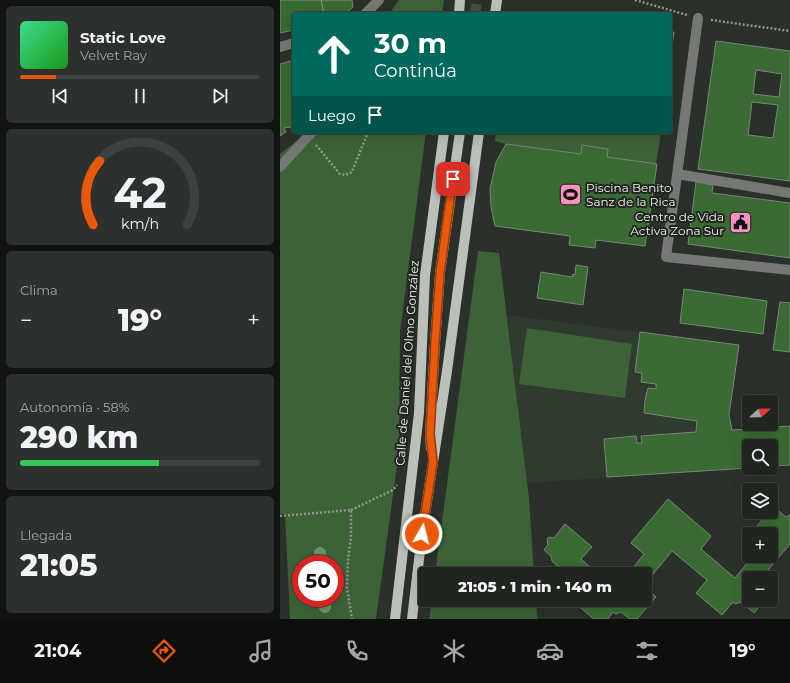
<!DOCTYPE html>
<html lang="es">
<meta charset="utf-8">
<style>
body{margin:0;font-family:Montserrat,sans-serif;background:#2d312d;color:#f1f3f6;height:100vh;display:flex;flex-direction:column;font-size:15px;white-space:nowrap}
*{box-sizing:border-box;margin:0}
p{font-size:13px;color:#a2a5a5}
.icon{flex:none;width:22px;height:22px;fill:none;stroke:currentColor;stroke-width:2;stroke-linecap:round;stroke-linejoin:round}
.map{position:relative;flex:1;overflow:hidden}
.drawer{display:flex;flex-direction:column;gap:6px;padding:6px;background:#121412;width:280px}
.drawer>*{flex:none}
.banner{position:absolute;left:12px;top:12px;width:380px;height:122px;border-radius:4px;box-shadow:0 4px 16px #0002,0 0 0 1px #3d423e;background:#00695c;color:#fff;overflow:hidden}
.needle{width:26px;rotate:68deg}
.tools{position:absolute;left:462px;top:395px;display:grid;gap:8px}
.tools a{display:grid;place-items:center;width:36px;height:36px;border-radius:4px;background:#202520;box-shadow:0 4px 16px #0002,0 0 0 1px #3d423e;font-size:20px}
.speed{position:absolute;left:12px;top:555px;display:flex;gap:8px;font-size:20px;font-weight:700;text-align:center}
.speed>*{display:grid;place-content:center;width:52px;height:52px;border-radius:50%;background:#202520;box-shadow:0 4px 16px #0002,0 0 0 1px #3d423e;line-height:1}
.speed .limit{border:6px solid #d22;background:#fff;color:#111}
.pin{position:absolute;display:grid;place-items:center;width:34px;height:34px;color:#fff;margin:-17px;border-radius:8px;box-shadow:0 2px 6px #0006}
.me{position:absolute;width:44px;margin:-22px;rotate:8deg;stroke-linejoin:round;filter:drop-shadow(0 0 3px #0008)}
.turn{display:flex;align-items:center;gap:14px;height:84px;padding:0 16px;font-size:18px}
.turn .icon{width:52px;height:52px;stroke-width:2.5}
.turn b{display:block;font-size:28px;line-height:34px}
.then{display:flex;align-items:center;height:38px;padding:0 16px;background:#0003;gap:8px;font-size:15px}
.big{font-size:30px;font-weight:800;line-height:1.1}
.drawer .widget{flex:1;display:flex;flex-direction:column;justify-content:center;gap:6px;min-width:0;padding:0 14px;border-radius:6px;background:#2d312d}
.drawer .dial{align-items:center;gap:0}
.dial svg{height:104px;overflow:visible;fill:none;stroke:#3d423e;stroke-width:7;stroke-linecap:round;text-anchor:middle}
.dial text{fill:#f1f3f6;stroke:none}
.song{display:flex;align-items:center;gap:12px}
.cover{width:48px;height:48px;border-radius:6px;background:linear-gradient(135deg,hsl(150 70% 55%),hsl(120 70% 35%))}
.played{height:4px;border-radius:2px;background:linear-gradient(90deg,#ea580c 15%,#3d423e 15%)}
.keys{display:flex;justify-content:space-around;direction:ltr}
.heat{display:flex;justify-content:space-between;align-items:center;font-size:22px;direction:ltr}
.charge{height:6px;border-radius:3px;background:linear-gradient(90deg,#34c759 58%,#3d423e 0)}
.trip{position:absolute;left:138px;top:567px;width:234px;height:40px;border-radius:4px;background:#202520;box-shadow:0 4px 16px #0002,0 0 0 1px #3d423e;font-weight:800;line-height:40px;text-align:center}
.tabs{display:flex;height:64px;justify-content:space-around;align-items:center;background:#0d0f0d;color:#a2a5a5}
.tabs .icon{width:28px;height:28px}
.tabs .current{color:#ea580c}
.tabs b{font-size:18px;color:#f1f3f6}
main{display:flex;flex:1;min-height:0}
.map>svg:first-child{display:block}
.built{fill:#303b2f}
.green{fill:#3d6238;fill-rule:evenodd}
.building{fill:#396b33;stroke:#7c847b;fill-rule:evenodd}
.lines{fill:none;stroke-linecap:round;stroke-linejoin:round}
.major-tunnel{stroke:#484e47;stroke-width:10;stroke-dasharray:10 5;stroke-linecap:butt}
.path{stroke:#90958f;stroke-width:2.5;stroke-dasharray:2 2;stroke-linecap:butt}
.minor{stroke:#757874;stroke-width:10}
.major{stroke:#bbc1ba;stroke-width:10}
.tree{fill:#6a9565}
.route-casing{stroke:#983908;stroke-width:10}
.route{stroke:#ea580c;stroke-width:7}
.labels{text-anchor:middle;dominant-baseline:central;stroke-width:4;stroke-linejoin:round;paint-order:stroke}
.poi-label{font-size:12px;fill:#eff3ee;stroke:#212720;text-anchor:start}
.street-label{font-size:12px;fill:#eff3ee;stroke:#212720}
</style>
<main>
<section class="drawer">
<div class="widget">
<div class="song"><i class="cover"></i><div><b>Static Love</b><p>Velvet Ray</p></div></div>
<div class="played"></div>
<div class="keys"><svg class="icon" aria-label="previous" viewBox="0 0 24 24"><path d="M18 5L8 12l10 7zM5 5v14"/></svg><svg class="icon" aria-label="pause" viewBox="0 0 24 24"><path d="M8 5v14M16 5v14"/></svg><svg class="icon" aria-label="next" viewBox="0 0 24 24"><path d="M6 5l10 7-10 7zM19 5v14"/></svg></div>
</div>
<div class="widget dial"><svg viewBox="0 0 100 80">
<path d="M14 69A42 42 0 1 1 86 69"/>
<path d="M14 69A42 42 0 0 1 19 20" stroke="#ea580c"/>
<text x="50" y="56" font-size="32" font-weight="700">42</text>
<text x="50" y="72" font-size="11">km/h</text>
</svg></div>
<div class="widget"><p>Clima</p>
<div class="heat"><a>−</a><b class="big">19°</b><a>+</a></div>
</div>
<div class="widget"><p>Autonomía · 58%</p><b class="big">290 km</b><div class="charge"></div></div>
<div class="widget"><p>Llegada</p><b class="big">21:05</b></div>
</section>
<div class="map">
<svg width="510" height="619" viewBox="0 0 510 619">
<rect width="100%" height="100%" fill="#2a312a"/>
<path class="built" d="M 227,315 L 459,345 L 449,415 L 452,429 L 510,426 L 510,465 L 491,466 L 491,446 L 469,446 L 469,468 L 247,483 Z"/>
<path class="green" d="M 119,0 L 164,0 L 162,14 L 109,14 Z
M 28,132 L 146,132 L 120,332 L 119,451 L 96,619 L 10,619 L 5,514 L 0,514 L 0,154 ZM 21,564 L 55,564 L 55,598 L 21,598 Z
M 216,132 L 381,132 L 376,164 L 327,157 L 328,149 L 302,145 L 301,154 L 226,144 L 215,141 Z
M 198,251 L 219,253 L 249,498 L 254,574 L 155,574 Z
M 247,328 L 352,344 L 345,398 L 239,384 Z
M 152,600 L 256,600 L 257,619 L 149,619 Z"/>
<path class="building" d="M 0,0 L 41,0 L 44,14 L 14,14 L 14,30 L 0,33 Z
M 41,0 L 72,0 L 73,7 L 65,14 L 44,14 Z
M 390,32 L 394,32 L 390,60 Z
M 436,41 L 510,51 L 510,181 L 418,169 ZM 476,70 L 502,74 L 499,97 L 473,94 ZM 472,102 L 498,105 L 493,138 L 468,135 Z
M 14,60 L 14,124 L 11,127 L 4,128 L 6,132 L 0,136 L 0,64 Z
M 226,144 L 301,154 L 302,145 L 328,149 L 327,157 L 377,164 L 365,246 L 316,240 L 315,248 L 289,245 L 290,236 L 215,226 L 211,207 L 210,189 L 216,162 Z
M 416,182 L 433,185 L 432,193 L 510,203 L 510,258 L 408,244 Z
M 296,265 L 308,267 L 303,305 L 257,298 L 261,272 L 292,277 L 293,274 L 295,275 Z
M 404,289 L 487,301 L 483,334 L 400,323 Z
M 500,302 L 510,303 L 510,352 L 493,350 Z
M 360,332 L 459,345 L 449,415 L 452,430 L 510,426 L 510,465 L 491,466 L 491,446 L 469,446 L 469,468 L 327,477 L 324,439 L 356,436 L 357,443 L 362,443 L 361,436 L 416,432 L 417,421 L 364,413 L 365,400 L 368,388 L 376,389 L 376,384 L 361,382 L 362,373 L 355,372 Z
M 388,499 L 431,536 L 421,549 L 455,578 L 473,556 L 491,556 L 491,534 L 473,534 L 471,533 L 489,512 L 491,512 L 491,509 L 493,506 L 506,517 L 510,515 L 510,544 L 483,576 L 486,578 L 469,578 L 469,600 L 485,600 L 474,613 L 461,602 L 455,604 L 453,602 L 442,615 L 416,593 L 427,580 L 392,551 L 365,584 L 365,574 L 348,574 L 364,554 L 351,543 Z
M 285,524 L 312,547 L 301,559 L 318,574 L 287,574 L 272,561 L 271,556 L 264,550 L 268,545 L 267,539 L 269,537 L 274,538 Z
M 365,587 L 376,597 L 357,619 L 350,619 L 341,612 L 336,614 L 333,612 L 328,619 L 314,619 L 296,604 L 300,600 L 365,600 Z"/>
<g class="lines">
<path class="major-tunnel" d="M 195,14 L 197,0"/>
<path class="path" d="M 355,0 L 407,15
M 431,20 L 510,31
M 36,145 L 60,174 L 66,175 L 72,172 L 88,132
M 71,510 L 113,490 L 117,485
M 0,516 L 71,510 L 71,537 L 68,559 L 67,588 L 72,619"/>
<path class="minor" d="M 85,14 L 99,0
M 418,18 L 386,257 L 510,270
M 0,47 L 14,43
M 0,167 L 32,132
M 397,174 L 510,193"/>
<path class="major" d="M 179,14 L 180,0
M 215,14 L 217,0
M 151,448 L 150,434 L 155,343 L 160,273 L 180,132
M 115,619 L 139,413 L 145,275 L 164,132
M 132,619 L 142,534 L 167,371 L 199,132"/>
</g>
<g class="tree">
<circle cx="40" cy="553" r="6"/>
<circle cx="45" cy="607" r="6"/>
</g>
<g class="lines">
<defs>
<path id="route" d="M 142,534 L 153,462 L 150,434 L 155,343 L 160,273 L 173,179"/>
</defs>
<use href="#route" class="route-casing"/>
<use href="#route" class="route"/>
</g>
<defs>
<symbol id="stadium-square" viewBox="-11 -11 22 22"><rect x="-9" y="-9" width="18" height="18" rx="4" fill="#fc8fc1" stroke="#212720"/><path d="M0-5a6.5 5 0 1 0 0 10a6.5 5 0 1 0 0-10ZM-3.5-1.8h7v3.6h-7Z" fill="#111"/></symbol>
<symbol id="civic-square" viewBox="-11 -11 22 22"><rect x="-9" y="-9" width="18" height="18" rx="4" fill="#fc8fc1" stroke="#212720"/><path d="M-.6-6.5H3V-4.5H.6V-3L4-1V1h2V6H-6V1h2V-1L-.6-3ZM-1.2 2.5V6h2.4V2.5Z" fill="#111"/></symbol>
</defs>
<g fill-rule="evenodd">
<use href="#stadium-square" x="278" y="182" width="25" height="25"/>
<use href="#civic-square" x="448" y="210" width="25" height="25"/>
</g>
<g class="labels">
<g class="poi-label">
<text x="306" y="187">Piscina Benito<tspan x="306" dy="14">Sanz de la Rica</tspan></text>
<text x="444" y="216" text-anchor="end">Centro de Vida<tspan x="444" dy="14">Activa Zona Sur</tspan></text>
</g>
<g class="street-label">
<text transform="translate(127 363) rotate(-86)">Calle de Daniel del Olmo González</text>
</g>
</g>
</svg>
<div class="tools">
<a><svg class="needle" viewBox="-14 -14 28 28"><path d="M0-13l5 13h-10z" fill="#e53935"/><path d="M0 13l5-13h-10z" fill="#a2a5a5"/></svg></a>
<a><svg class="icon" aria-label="search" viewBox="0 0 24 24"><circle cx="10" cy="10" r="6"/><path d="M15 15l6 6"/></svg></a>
<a><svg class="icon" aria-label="layers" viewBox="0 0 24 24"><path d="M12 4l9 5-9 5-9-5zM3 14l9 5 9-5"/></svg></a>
<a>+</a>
<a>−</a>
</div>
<div class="speed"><div class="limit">50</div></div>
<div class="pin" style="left:173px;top:179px;background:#d93025"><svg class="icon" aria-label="arrive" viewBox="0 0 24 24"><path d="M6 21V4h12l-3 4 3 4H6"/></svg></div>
<svg class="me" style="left:142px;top:534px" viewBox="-20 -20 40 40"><circle r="17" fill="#ea580c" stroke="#fff" stroke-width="3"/><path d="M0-11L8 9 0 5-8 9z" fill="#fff"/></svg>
<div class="trip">21:05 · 1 min · 140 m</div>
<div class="banner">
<div class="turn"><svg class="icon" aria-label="ahead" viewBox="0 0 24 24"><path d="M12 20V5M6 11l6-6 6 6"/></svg><div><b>30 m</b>Continúa</div></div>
<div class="then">Luego<svg class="icon" aria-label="arrive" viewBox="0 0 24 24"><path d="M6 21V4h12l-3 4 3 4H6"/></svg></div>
</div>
</div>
</main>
<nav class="tabs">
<b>21:04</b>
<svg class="icon current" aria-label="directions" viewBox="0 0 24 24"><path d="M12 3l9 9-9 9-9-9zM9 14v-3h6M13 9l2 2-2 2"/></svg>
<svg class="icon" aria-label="music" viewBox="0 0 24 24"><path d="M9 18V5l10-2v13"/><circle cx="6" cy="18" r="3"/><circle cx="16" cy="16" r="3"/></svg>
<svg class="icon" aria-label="phone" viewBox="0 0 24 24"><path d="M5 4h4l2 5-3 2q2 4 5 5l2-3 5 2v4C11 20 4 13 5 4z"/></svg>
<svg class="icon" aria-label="climate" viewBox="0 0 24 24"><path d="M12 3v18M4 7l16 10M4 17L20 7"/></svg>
<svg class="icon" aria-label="car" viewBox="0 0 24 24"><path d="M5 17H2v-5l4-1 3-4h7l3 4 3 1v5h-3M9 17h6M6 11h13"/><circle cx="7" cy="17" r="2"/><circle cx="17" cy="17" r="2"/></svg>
<svg class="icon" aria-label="filters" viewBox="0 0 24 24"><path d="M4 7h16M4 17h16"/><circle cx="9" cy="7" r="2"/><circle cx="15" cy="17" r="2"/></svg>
<b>19°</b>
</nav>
